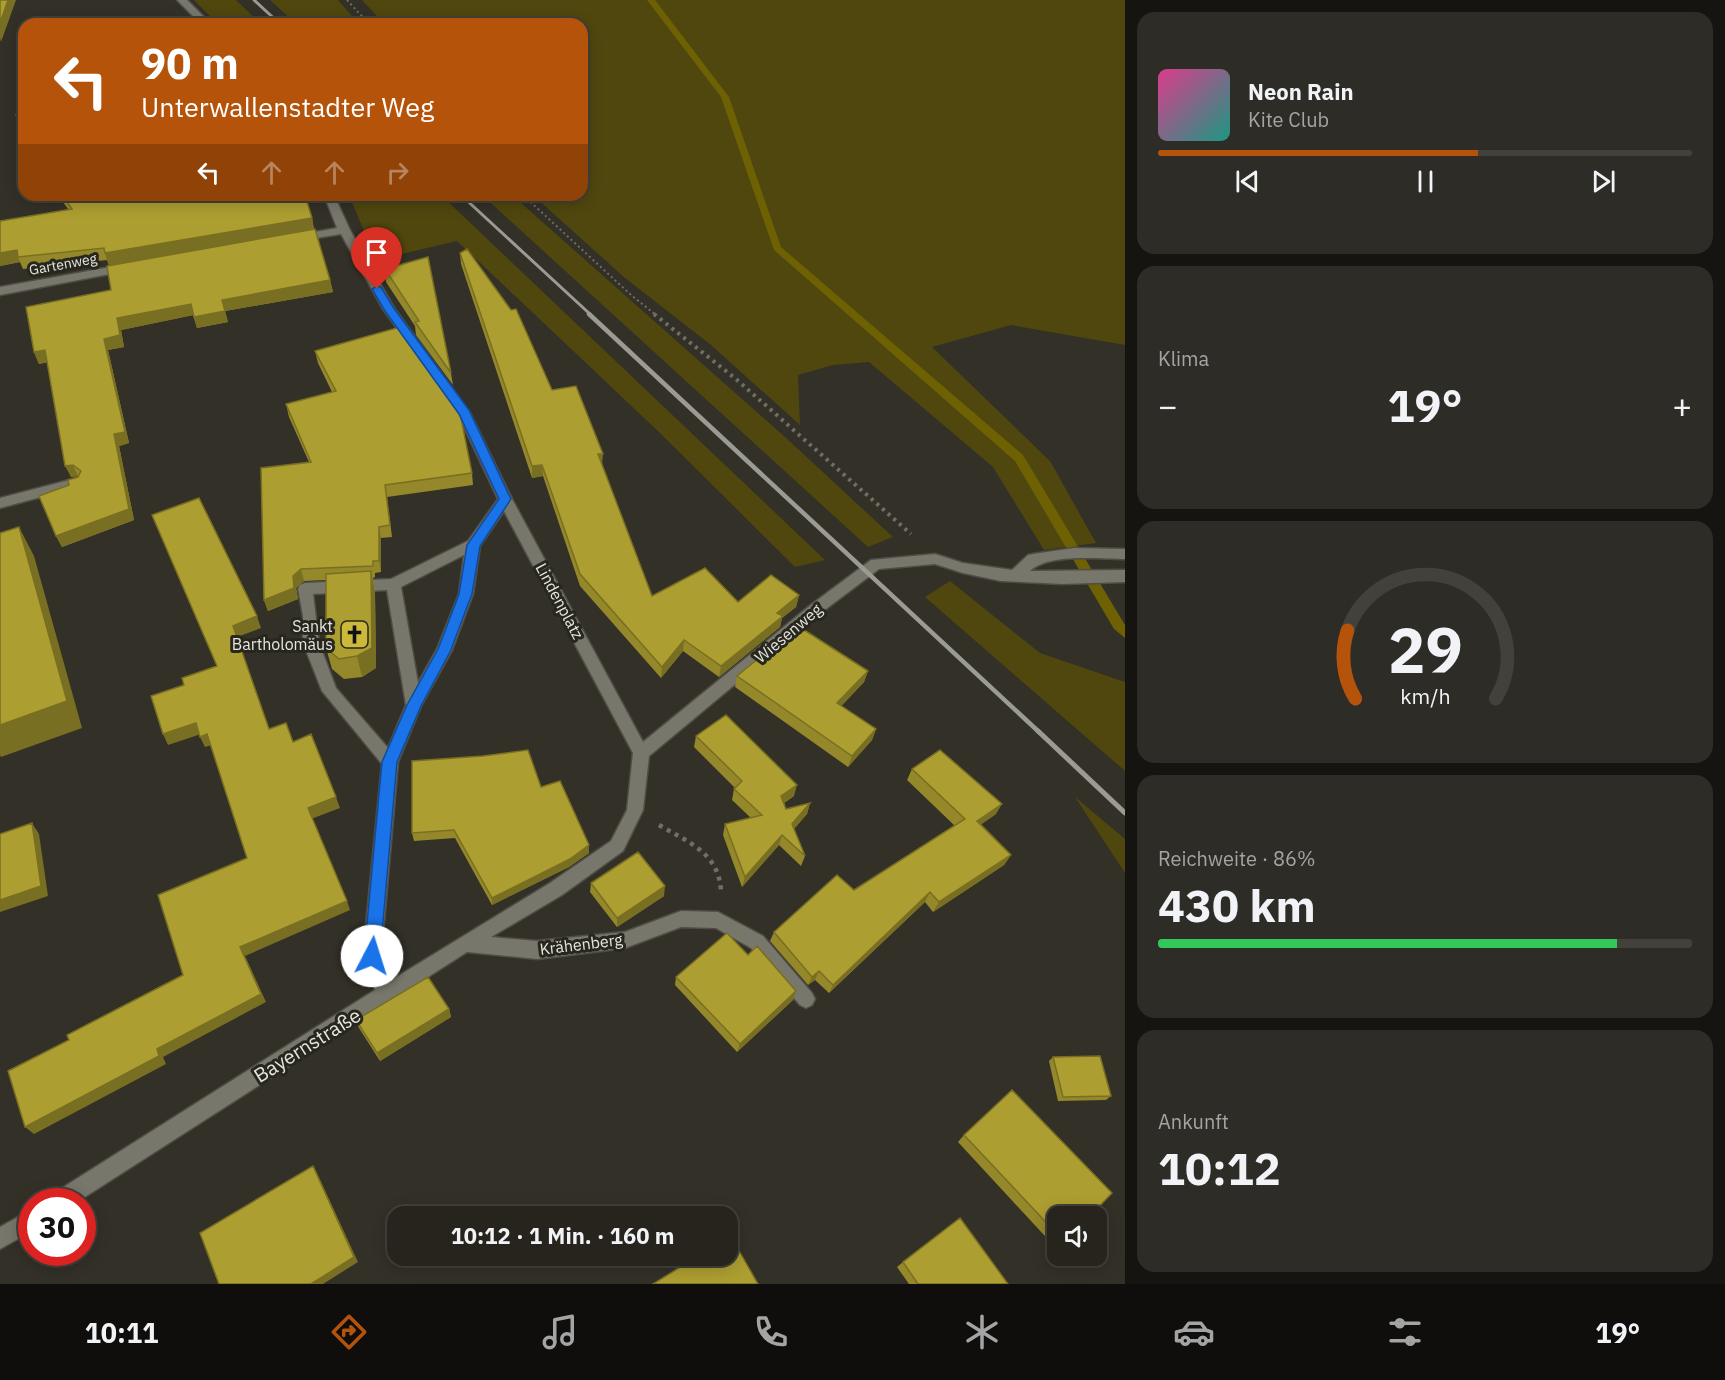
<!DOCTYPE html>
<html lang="de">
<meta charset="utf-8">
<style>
body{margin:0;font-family:"IBM Plex Sans",sans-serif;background:#2e2c26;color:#f1f3f6;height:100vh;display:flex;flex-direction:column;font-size:22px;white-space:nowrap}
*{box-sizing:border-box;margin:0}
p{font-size:20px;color:#a4a4a4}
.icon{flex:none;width:33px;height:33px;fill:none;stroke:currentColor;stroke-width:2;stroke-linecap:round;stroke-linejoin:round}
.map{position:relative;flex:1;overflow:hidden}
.sheet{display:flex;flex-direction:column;gap:12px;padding:12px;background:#151410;width:600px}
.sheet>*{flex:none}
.top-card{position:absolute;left:18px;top:18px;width:570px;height:183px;border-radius:18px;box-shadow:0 3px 15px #0003,0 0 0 2px #42413b;background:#b45309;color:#fff;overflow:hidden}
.tools{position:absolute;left:1047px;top:1206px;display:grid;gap:12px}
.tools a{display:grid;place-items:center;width:60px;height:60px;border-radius:12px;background:#26241d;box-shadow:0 3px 15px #0003,0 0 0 2px #42413b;font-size:30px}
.speed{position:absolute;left:18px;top:1188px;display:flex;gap:12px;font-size:30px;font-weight:700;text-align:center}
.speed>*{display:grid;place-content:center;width:78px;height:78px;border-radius:50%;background:#26241d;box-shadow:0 3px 15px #0003,0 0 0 2px #42413b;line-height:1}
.speed .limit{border:9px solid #d22;background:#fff;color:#111}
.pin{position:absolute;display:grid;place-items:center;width:51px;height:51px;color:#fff;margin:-62px -26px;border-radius:50% 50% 50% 0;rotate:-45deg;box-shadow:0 0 6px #0007}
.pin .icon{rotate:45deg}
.me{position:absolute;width:66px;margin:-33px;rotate:5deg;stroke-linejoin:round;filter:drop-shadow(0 0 4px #0008)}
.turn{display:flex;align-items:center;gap:21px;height:126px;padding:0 24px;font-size:27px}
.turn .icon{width:78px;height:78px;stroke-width:2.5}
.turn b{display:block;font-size:42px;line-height:51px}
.lanes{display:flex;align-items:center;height:57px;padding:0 24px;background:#0003;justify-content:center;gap:30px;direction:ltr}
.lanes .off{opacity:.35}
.big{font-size:45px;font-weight:800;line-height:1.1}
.sheet .card{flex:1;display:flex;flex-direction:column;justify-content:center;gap:9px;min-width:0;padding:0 21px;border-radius:18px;background:#2e2c26}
.sheet .dial{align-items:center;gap:0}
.dial svg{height:156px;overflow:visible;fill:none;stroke:#42413b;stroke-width:7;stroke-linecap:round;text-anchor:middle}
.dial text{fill:#f1f3f6;stroke:none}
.song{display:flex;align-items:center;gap:18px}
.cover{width:72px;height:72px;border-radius:9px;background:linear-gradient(135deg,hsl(330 70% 55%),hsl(170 70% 35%))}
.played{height:6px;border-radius:3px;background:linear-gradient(90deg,#b45309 60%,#42413b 60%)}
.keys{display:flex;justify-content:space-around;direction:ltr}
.heat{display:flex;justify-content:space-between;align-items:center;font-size:33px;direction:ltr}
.charge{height:9px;border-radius:4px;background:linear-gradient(90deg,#34c759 86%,#42413b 0)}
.trip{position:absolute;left:387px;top:1206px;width:351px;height:60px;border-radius:18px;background:#26241d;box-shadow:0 3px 15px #0003,0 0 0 2px #42413b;font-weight:800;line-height:60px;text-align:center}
.menu{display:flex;height:96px;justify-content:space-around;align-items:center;background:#0f0e0c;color:#a4a4a4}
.menu .icon{width:42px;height:42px}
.menu .active{color:#b45309}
.menu b{font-size:27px;color:#f1f3f6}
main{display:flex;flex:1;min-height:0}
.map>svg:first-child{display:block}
.green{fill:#4f470e}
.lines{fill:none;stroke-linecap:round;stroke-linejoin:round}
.stream{fill:#6d6103;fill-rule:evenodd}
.minor-casing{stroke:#4f4d46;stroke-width:3}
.path-far2{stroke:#706e66;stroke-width:2;stroke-dasharray:2 3;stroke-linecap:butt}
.path-far1{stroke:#706e66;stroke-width:4;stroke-dasharray:3 4.5;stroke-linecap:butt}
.path{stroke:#706e66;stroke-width:4.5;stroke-dasharray:4 5;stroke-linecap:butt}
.minor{fill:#78776c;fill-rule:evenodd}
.rail-far2{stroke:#9b9a93;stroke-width:3}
.rail-far1{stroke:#9b9a93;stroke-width:4.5}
.rail{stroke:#9b9a93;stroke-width:5}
.wall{fill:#95882a}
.shaded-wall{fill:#796f22}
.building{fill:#ad9e31;stroke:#796f22;stroke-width:1.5}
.route{fill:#1a73e8;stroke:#114b97;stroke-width:1.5}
.labels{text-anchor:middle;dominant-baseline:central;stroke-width:6;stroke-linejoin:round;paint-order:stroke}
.far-street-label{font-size:14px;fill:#e6e5df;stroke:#28271e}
.street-label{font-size:16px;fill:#e6e5df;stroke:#28271e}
.poi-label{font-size:16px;fill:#e6e5df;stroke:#28271e;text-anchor:end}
.near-street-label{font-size:20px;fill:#e6e5df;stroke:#28271e}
</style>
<main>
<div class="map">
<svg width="1125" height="1284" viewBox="0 0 1125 1284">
<rect width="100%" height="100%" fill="#323027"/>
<path class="green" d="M 194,0 L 236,0 L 261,24 L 218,24 Z
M 270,0 L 338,0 L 359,24 L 296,24 Z
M 362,0 L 1125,0 L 1125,345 L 1011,325 L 932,347 L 1050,461 L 1096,543 L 1044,550 L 993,467 L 869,362 L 833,365 L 798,375 L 800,425 L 711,345 L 625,278 L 545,206 L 534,195 L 582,195 L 582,24 L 384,24 Z
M 349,195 L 441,195 L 825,560 L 795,567 L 661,434 L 457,241 L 376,260 Z
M 482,195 L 512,195 L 785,437 L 893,537 L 868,547 Z
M 950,581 L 1040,653 L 1125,682 L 1125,771 L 925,597 Z
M 1075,797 L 1125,839 L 1125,873 Z"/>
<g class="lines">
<path class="stream" d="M 647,0 L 655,0 L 729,97 L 781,247 L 1023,455 L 1125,625 L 1125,638 L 1114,629 L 1015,461 L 774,250 L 721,97 Z"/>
<defs>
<path id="minor" d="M 177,0 L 187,0 L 211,24 L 201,24 Z
M 324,195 L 334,195 L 350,230 L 394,308 L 470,413 L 512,499 L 643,742 L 812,604 L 871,560 L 935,554 L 963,563 L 1012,570 L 1028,555 L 1033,554 L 1074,548 L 1125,549 L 1125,559 C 1099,559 1049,553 1030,571 L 1125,570 L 1125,582 L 1062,584 L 1001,581 L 963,573 L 935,564 L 879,569 L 822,612 L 649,756 L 643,810 L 623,851 L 562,895 L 491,937 L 537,941 L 625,932 L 681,911 L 718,912 L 763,936 L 812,993 L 815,999 L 812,1005 L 806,1008 L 800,1005 L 751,948 L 716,928 L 681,927 L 625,948 L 537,959 L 467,952 L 77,1202 L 48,1202 L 51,1195 L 375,990 L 363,956 L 382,764 L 322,691 L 303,643 L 303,616 L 298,589 L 300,585 L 305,583 L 391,579 L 468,541 L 498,499 L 458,414 L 383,309 L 341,234 L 298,241 L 292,238 L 298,235 L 337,228 ZM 504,511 L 633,753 L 627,810 L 611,841 L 550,883 L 390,981 L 381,956 L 398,762 L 421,706 L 452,650 L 473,594 L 480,546 ZM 464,555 L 459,594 L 437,649 L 418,683 L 401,587 ZM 387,590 L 406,705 L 388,748 L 336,688 L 319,643 L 313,594 Z
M 127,264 L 131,266 L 131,270 L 0,295 L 0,287 Z
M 77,478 L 84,483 L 82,486 L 0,508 L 0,498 Z
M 32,1209 L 32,1231 L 0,1249 L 0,1227 Z"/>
</defs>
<use href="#minor" class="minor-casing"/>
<path class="path-far2" d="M 347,0 L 369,24
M 523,195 L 631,295 L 656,315"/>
<path class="path-far1" d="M 654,314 L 736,379 L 911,534"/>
<path class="path" d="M 659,825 C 688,842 719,853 721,891"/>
<use href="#minor" class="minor"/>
<path class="rail-far2" d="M 254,0 L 280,24
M 461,195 L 591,315"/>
<path class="rail-far1" d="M 589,314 L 1039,732"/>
<path class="rail" d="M 1038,731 L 1125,813"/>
</g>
<path class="wall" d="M 24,112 L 24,130 L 21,127 L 16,115 Z
M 58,195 L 305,195 L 312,218 L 314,229 L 330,280 L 333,292 L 225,311 L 228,322 L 197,328 L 193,315 L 121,330 L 124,347 L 108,350 L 129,443 L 119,446 L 134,520 L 62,547 L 56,536 L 69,485 L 78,476 L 71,477 L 47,362 L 39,364 L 34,352 L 111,290 L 109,265 L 107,260 L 23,269 L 20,262 L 0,266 L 68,209 Z
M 460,253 L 602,465 L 652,596 L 738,602 L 799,595 L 796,607 L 782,618 L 780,627 L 719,677 L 683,651 L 661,678 L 580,586 L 543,476 L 532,478 L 461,264 Z
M 428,257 L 451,373 L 453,385 L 416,335 L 415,326 L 386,282 L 385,269 Z
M 315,351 L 472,473 L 473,485 L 387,497 L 392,537 L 381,538 L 381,572 L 375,573 L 375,577 L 373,578 L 375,593 L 376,668 L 362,677 L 344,679 L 332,669 L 326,648 L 326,580 L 304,581 L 296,588 L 298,599 L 268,611 L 264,600 L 309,462 L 289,417 L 286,404 L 332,392 L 318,363 Z
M 868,671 L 864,682 L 841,706 L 876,729 L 872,740 L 848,767 L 735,687 L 737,676 Z
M 696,736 L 794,796 L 784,803 L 786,809 L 810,803 L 807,814 L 794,829 L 805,856 L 801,866 L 779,845 L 742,887 L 723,835 L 725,824 L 751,818 L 732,800 L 734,789 L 735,788 L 694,747 Z
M 912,769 L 996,814 L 981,824 L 1011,855 L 1004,865 L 933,912 L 925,902 L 829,993 L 815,980 L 808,985 L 770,941 L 774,932 L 854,890 L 955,826 L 907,780 Z
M 541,787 L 589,853 L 569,867 L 492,905 L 455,838 L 414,841 L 412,833 Z
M 591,883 L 664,896 L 617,927 L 590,892 Z
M 748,955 L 796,991 L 793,1000 L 737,1052 L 675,985 L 676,977 Z
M 449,1009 L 451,1017 L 380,1061 L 359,1028 L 356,1020 Z
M 1053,1057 L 1111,1096 L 1106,1100 L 1058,1101 L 1049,1061 Z
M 964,1135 L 1058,1216 L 1058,1248 L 1056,1248 L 958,1142 Z
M 903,1262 L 1008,1284 L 909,1284 L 897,1267 Z"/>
<path class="shaded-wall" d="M 8,0 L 16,0 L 1,42 L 0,38 L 0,23 Z
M 312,218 L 314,230 L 109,266 L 105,253 Z
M 17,250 L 18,257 L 20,262 L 0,266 L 0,253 Z
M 330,280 L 333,292 L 225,311 L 228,322 L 197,328 L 194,317 L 222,300 Z
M 191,304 L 194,315 L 121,330 L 124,347 L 108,350 L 129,443 L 119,446 L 134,520 L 62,547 L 56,536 L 114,434 L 104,339 L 117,318 Z
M 45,350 L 50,362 L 39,364 L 34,352 Z
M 598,454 L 603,454 L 602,465 Z
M 73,465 L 78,476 L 71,477 L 65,466 Z
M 542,465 L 543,476 L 532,478 L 532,466 Z
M 19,527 L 34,556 L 82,728 L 1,757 L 0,755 L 0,725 Z
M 379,527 L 381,538 L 381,572 L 379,561 Z
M 301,569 L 304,581 L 296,588 L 298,599 L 268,611 L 264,600 Z
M 371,571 L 375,593 L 376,668 L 362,677 L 357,656 Z
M 799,595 L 796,607 L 782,618 L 780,627 L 719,677 L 721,666 L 777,613 Z
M 257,616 L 261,628 L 237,637 L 233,626 Z
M 684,640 L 683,651 L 661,678 L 662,667 Z
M 868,671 L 864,682 L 834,714 L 837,703 Z
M 196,723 L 201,734 L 168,745 L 163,734 Z
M 876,729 L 872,740 L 848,767 L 852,756 Z
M 207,734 L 212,745 L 205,747 L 200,737 Z
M 797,785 L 794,796 L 778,807 L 781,796 Z
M 336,797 L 340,808 L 311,819 L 308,808 Z
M 810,803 L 807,814 L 789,834 L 792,824 Z
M 1002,804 L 996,814 L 972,831 L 977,821 Z
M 32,823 L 39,834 L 48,896 L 0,912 L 0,900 Z
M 782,835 L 779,845 L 742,887 L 745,877 Z
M 589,845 L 589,853 L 569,867 L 492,905 L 492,898 Z
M 1011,855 L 1004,865 L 933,912 L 939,902 Z
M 665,886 L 664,896 L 617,927 L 617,918 Z
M 930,892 L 925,902 L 829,993 L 833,985 Z
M 347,901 L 350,910 L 245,956 L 266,1002 L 163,1057 L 166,1064 L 34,1134 L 25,1127 L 157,1049 L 240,947 Z
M 819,971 L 815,980 L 808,985 L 812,977 Z
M 796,991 L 793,1000 L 737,1052 L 740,1044 Z
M 449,1009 L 451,1017 L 380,1061 L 377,1053 Z
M 313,1166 L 317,1173 L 358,1262 L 323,1284 L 311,1284 Z"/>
<path class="building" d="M 0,0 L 8,0 L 0,23 Z
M 24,112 L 24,122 L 16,115 Z
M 62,195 L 305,195 L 312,218 L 105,253 L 104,248 L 18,257 L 17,250 L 0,253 L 0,221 L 72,209 Z
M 315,229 L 330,280 L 222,300 L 225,311 L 194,317 L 191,304 L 117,318 L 120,335 L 104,339 L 125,432 L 114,434 L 129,509 L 56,536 L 39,496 L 69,485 L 68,480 L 78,477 L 81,471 L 73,465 L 65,466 L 45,350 L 34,352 L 26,307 L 111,290 L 107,266 Z
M 467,249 L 511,310 L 516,309 L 552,390 L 576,386 L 603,454 L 598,454 L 652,596 L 705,568 L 738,602 L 771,575 L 799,595 L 777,613 L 783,616 L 721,666 L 684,640 L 662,667 L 580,574 L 542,465 L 532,466 L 460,253 Z
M 428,257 L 451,373 L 415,322 L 419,321 L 385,269 Z
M 400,327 L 455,403 L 460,413 L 472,473 L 385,485 L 390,525 L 379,527 L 379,561 L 373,561 L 373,566 L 301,569 L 293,576 L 294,588 L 264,600 L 261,468 L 311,462 L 286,404 L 336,391 L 315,351 Z
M 199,498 L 257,616 L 233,626 L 269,729 L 286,723 L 293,742 L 311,734 L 336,797 L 308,808 L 347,901 L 240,947 L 261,994 L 157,1049 L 159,1056 L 25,1127 L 8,1071 L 69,1040 L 67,1035 L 183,975 L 158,895 L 247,858 L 207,734 L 200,737 L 196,723 L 163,734 L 151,696 L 184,685 L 182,678 L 217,666 L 152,515 Z
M 19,527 L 67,701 L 0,725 L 0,533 Z
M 371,571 L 372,648 L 357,656 L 339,659 L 326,648 L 326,574 Z
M 798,626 L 868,671 L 837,703 L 876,729 L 852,756 L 737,676 Z
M 726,715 L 797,785 L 781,796 L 786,809 L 810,803 L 792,824 L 805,856 L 782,835 L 745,877 L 725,824 L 762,815 L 734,789 L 742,781 L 696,736 Z
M 528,750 L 541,787 L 560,781 L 589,845 L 570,859 L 492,898 L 454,830 L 412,833 L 412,761 L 483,756 Z
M 940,750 L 1002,804 L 977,821 L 1011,855 L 939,902 L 930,892 L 833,985 L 819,971 L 812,977 L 774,932 L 837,875 L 854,890 L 965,819 L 912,769 Z
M 32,823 L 41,886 L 0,900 L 0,834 Z
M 638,852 L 665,886 L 617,918 L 591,883 Z
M 727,933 L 748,955 L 757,946 L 796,991 L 740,1044 L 676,977 Z
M 428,977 L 449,1009 L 377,1053 L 356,1020 Z
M 1100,1056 L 1111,1096 L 1063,1097 L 1053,1057 Z
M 1012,1090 L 1112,1193 L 1090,1216 L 1058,1216 L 1058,1235 L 964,1135 Z
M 313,1166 L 354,1257 L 311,1284 L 219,1284 L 200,1233 Z
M 960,1218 L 1008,1284 L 918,1284 L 903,1262 Z
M 730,1235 L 758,1284 L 653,1284 L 698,1256 L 728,1256 L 728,1237 Z"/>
<path class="route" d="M 377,286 L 381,287 L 393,307 L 469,410 L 511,499 L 480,546 L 472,594 L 458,631 L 451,650 L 421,706 L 397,762 L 380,956 L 378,961 L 372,964 L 366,961 L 364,956 L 382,762 L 407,705 L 438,649 L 445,631 L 459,594 L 467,545 L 499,499 L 459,414 L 385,311 L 372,289 Z"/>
<defs>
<symbol id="church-square" viewBox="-11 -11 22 22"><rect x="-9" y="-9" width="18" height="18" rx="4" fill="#ccb939" stroke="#28271e"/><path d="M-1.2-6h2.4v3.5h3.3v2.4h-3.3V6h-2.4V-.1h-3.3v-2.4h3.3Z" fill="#111"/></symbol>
</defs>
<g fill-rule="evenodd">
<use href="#church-square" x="338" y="618" width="33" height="33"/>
</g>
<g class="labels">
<g class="far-street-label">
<text transform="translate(63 264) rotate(-10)">Gartenweg</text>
</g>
<g class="street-label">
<text transform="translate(560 601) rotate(62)">Lindenplatz</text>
<text transform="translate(788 633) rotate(-40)">Wiesenweg</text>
<text transform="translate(581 944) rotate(-7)">Krähenberg</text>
</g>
<g class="poi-label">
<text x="333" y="626">Sankt<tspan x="333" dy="18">Bartholomäus</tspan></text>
</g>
<g class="near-street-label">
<text transform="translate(307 1045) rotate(-32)">Bayernstraße</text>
</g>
</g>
</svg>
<div class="tools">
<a><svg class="icon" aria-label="sound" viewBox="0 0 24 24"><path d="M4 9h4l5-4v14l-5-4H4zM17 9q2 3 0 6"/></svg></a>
</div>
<div class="speed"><div class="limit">30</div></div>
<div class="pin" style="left:377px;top:289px;background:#d93025"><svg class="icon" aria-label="arrive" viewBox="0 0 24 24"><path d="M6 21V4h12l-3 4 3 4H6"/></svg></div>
<svg class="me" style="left:372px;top:956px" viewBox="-20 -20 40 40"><circle r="19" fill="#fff"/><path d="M0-13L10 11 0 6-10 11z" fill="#1a73e8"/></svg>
<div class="trip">10:12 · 1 Min. · 160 m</div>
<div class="top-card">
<div class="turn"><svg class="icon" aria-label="left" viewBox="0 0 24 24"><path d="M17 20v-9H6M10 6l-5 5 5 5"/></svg><div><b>90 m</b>Unterwallenstadter Weg</div></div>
<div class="lanes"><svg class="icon" aria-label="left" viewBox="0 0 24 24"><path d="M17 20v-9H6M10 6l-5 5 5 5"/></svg><svg class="icon off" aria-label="ahead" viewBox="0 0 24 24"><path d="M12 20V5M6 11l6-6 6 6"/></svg><svg class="icon off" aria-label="ahead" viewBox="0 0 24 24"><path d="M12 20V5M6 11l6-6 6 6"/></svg><svg class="icon off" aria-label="right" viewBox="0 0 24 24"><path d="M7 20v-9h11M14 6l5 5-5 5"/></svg></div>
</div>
</div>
<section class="sheet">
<div class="card">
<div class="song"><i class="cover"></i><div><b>Neon Rain</b><p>Kite Club</p></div></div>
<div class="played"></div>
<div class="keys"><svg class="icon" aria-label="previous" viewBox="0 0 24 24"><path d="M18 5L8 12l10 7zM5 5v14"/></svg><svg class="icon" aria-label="pause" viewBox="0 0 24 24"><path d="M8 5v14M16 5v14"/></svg><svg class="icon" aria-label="next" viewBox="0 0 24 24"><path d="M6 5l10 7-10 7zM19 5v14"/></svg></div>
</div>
<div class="card"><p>Klima</p>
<div class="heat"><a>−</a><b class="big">19°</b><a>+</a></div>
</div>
<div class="card dial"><svg viewBox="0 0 100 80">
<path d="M14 69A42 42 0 1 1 86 69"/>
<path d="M14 69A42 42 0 0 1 10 34" stroke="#b45309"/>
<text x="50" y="56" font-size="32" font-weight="700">29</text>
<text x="50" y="72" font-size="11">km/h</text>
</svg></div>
<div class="card"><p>Reichweite · 86%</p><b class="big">430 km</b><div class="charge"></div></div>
<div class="card"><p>Ankunft</p><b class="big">10:12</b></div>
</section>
</main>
<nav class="menu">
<b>10:11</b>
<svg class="icon active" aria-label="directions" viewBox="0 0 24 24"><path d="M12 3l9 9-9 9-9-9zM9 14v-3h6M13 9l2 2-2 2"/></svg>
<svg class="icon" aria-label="music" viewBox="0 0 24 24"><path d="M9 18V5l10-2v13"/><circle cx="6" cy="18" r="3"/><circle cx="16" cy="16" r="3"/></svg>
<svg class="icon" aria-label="phone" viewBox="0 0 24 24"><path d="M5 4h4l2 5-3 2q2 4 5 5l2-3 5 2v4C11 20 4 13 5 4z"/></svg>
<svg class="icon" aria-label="climate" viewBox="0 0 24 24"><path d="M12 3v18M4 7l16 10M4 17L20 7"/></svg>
<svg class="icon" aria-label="car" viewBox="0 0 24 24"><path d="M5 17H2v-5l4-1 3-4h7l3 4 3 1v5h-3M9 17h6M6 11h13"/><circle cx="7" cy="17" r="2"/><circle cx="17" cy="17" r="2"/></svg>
<svg class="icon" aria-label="filters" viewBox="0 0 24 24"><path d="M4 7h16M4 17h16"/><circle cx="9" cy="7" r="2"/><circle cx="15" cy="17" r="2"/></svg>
<b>19°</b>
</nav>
